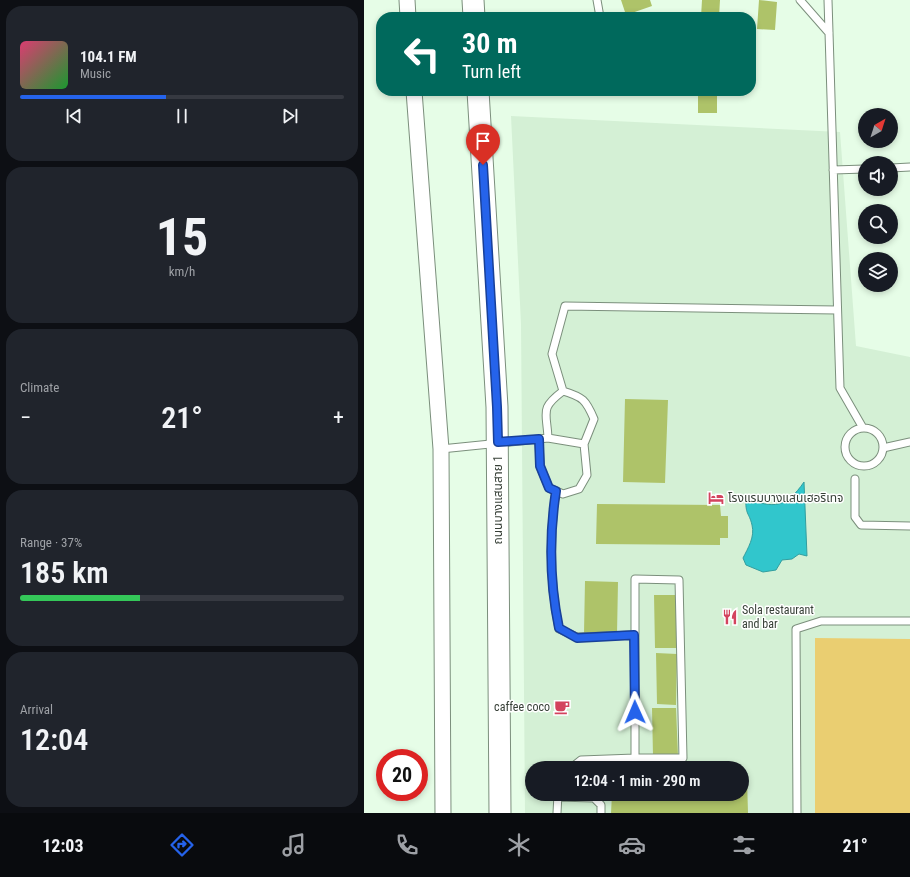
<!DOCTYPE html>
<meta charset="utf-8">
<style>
body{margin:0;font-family:"Roboto Condensed","Noto Sans Thai",sans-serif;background:#20242c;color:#f1f3f6;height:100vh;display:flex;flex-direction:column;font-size:15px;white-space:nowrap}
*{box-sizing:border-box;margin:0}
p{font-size:13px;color:#9ea1a6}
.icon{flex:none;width:22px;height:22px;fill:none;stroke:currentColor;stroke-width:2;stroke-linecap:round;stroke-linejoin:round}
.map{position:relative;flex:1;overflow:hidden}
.panel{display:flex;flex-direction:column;gap:6px;padding:6px;background:#0d0f14;width:364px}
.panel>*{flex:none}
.top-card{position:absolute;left:12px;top:12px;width:380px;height:84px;border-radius:16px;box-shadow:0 2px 6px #0003;background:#00695c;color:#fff;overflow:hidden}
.needle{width:26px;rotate:39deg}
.fabs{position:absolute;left:494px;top:108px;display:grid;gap:8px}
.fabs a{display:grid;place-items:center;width:40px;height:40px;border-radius:50%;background:#171b24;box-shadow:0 2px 6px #0003;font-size:20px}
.speed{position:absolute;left:12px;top:749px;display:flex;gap:8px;font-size:20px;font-weight:700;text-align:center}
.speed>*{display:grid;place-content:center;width:52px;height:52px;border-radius:50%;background:#171b24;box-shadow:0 2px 6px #0003;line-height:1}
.speed .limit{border:6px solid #d22;background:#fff;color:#111}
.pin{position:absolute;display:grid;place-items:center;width:34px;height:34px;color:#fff;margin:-41px -17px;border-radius:50% 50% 50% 0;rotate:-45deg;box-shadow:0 0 4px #0007}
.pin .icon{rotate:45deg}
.me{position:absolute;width:44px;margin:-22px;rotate:359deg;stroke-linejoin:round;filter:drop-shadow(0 0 3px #0008)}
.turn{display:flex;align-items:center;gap:14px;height:84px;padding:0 20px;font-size:18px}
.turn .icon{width:52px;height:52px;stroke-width:2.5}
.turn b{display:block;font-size:28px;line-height:34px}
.big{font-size:30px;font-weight:600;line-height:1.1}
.panel .widget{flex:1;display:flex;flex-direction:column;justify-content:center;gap:6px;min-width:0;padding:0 14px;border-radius:16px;background:#20242c}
.panel .dial{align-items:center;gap:0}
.dial b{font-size:52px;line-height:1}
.song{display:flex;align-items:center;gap:12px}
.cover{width:48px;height:48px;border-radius:6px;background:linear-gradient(135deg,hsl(340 70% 55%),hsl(130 70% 35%))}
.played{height:4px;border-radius:2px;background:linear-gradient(90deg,#2563eb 45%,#363941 45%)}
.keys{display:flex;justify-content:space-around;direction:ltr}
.heat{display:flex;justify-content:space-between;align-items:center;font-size:22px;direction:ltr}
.charge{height:6px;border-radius:3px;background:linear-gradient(90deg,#34c759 37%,#363941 0)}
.trip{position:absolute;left:161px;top:761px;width:224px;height:40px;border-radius:20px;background:#171b24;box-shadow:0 2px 6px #0003;font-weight:600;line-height:40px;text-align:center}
.tabs{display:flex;height:64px;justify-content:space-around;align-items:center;background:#090b0e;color:#9ea1a6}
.tabs .icon{width:28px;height:28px}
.tabs .active{color:#2563eb}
.tabs b{font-size:18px;color:#f1f3f6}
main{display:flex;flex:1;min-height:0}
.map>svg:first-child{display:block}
.built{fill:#d4f0d5;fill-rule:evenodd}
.green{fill:#eace71}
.water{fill:#31c6cc;stroke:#329e9f}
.building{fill:#aec369}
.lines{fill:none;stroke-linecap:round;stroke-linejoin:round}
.lane-casing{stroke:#7b8f7c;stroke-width:9}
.street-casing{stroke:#7b8f7c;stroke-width:17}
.secondary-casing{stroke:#7b8f7c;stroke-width:23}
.lane{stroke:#fff;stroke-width:7}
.street{stroke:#fff;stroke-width:15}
.secondary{stroke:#fff;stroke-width:21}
.route-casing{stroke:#184099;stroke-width:10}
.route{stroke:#2563eb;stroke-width:7}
.labels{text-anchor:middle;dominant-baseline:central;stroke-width:3;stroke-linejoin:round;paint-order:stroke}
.poi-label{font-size:12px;fill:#363f36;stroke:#fff;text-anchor:start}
.street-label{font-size:12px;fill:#363f36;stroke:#fff}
</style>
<main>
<section class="panel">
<div class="widget">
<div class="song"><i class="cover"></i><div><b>104.1 FM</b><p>Music</p></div></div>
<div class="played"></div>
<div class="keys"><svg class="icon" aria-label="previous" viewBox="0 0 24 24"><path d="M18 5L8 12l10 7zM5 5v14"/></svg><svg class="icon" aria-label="pause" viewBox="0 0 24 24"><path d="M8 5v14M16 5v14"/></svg><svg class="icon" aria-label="next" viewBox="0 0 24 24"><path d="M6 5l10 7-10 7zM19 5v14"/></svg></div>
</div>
<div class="widget dial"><b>15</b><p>km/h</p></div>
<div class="widget"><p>Climate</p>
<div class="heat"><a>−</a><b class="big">21°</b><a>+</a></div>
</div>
<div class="widget"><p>Range · 37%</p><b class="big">185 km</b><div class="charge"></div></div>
<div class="widget"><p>Arrival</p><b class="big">12:04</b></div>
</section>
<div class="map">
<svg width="546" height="813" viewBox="0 0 546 813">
<rect width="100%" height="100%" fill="#e6fde7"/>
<path class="built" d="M 147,116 L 476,132 L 492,346 L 546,357 L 546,639 L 451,639 L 451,813 L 161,813 L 157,324 ZM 168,768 L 378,768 L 378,794 L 168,794 Z"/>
<path class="green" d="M 451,638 L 546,639 L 546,813 L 451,813 Z"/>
<path class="water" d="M 440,482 L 443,556 L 435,554 L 428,559 L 418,560 L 412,570 L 399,572 L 382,565 L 379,558 C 384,548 391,537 388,525 C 385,512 381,515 382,498 C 410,509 422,508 440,482 Z"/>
<path class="building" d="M 257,0 L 286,0 L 288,6 L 262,15 Z
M 338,0 L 356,0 L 355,17 L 337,17 Z
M 395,0 L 413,2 L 411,30 L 393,29 Z
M 334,91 L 353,91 L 353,113 L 334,113 Z
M 261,399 L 304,400 L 301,483 L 259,482 Z
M 233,504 L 356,505 L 357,516 L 364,516 L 364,538 L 356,538 L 356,545 L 232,544 Z
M 221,581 L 254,582 L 253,634 L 220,633 Z
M 290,595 L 314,595 L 315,648 L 291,648 Z
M 292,653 L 313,654 L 312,705 L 293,704 Z
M 288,708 L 312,708 L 314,756 L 289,756 Z
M 378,779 L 383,779 L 384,813 L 247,813 L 248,794 L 378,794 Z"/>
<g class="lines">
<defs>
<path id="lane" d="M 233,0 L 236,17
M 436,0 L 465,33
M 464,0 L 476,388 L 499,428
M 527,168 L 546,167
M 469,170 L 501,169
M 199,391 L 188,354 L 201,306 L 473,310
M481 447a19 19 0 1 1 38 0a19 19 0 1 1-38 0Z
M 184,438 C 183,412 175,409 199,391 C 219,397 222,400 230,419 L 220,444
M 519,448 L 546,442
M 77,449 L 175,439 L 176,466 L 185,488 L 199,494 L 215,489 L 223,475 L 220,444 L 184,438 L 175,439
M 491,479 L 491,517 L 497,525 L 546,526
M 192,491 C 185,536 186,584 195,629 L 213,637 L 270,635
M 271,579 L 315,580 L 319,758 L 271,758 Z
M 207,768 L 217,760 L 271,758
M 193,797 L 230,798 L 237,805 L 237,813
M 193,813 L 194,794
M 433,813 L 432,629 L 457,621 L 546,621"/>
<path id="street" d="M 43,0 L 44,17
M 50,91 L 77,449 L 79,813"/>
<path id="secondary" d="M 109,0 L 110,17
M 114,91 L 133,407 L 136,813"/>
</defs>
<use href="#lane" class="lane-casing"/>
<use href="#street" class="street-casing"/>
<use href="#secondary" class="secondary-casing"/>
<use href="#lane" class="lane"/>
<use href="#street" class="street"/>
<use href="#secondary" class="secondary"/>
</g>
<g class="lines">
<defs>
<path id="route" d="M 119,165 L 133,407 L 134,442 L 175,439 L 176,466 L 185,488 L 192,491 C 185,536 186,584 195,628 L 213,638 L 270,635 L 271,712"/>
</defs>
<use href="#route" class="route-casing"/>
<use href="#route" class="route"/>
</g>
<defs>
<symbol id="hotel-bare" viewBox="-9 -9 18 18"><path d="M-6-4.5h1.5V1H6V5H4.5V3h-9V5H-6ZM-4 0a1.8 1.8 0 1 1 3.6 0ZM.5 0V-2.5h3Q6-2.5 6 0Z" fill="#d3435e" stroke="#fff" stroke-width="2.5" paint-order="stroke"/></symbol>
<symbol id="restaurant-bare" viewBox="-9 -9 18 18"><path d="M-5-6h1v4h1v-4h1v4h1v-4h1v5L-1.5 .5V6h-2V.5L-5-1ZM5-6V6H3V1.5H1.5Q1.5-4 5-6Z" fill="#d3435e" stroke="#fff" stroke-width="2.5" paint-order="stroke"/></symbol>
<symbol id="cafe-bare" viewBox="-9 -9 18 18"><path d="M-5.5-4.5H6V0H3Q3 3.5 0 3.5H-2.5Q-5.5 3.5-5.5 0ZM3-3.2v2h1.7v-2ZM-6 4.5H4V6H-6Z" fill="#d3435e" stroke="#fff" stroke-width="2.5" paint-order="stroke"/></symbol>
</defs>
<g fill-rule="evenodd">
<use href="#hotel-bare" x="341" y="487" width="22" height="22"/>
<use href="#restaurant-bare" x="355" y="606" width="22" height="22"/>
<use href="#cafe-bare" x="187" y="696" width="22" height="22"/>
</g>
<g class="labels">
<g class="poi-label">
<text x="364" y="498">โรงแรมบางแสนเฮอริเทจ</text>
<text x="378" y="610">Sola restaurant<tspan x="378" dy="14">and bar</tspan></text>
<text x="186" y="707" text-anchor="end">caffee coco</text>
</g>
<g class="street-label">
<text transform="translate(134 500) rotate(-90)">ถนนบางแสนสาย 1</text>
</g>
</g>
</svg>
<div class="fabs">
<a><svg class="needle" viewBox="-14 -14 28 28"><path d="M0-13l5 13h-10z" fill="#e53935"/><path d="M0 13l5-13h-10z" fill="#9ea1a6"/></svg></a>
<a><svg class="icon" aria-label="sound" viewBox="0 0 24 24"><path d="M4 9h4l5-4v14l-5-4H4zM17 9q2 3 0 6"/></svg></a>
<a><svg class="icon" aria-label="search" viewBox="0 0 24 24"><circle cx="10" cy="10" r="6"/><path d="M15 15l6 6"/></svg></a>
<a><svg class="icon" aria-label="layers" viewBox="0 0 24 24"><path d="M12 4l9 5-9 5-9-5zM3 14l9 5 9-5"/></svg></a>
</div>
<div class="speed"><div class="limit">20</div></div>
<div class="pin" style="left:119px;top:165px;background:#d93025"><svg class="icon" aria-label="arrive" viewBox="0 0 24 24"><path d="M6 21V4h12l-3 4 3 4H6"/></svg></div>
<svg class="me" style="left:271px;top:712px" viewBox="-20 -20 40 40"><path d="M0-17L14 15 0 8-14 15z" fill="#2563eb" stroke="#fff" stroke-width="4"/></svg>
<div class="trip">12:04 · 1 min · 290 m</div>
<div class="top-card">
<div class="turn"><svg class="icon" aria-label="left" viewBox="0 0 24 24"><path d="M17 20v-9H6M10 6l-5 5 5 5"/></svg><div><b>30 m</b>Turn left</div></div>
</div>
</div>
</main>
<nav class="tabs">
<b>12:03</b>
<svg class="icon active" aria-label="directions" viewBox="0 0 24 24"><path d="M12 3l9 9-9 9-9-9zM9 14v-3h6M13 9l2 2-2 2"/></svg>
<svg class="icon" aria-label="music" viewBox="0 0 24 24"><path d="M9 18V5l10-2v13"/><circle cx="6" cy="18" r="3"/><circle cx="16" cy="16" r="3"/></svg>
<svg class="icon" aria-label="phone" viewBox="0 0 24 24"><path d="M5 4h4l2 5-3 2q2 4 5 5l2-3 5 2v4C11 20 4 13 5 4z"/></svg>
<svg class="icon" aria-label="climate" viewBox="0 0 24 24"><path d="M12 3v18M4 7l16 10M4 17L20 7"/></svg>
<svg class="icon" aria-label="car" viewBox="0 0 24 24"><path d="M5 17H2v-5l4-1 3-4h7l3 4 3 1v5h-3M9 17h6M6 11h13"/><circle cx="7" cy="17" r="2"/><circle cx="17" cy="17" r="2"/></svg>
<svg class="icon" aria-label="filters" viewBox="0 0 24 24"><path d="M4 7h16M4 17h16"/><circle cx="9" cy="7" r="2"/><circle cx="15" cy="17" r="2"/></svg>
<b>21°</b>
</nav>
